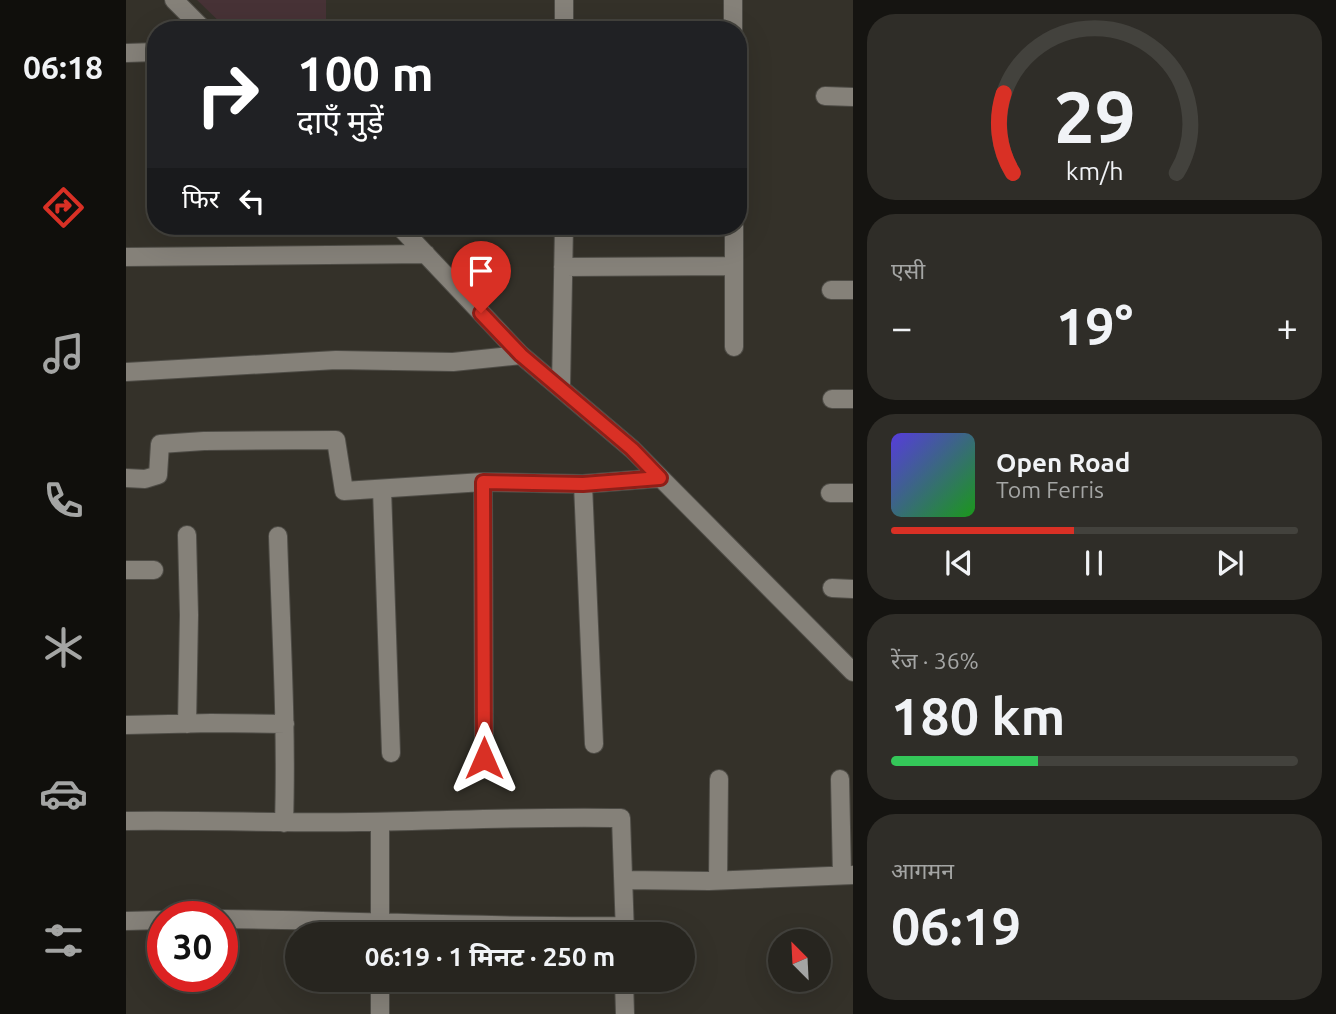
<!DOCTYPE html>
<html lang="hi">
<meta charset="utf-8">
<style>
body{margin:0;font-family:Ubuntu,"Noto Sans Devanagari",sans-serif;background:#2f2d28;color:#f1f3f6;height:100vh;display:flex;flex-direction:column;font-size:26px;white-space:nowrap}
*{box-sizing:border-box;margin:0}
p{font-size:23px;color:#a4a5a4}
.icon{flex:none;width:38px;height:38px;fill:none;stroke:currentColor;stroke-width:2;stroke-linecap:round;stroke-linejoin:round}
.map{position:relative;flex:1;overflow:hidden}
.sheet{display:flex;flex-direction:column;gap:14px;padding:14px;background:#151411;width:483px}
.sheet>*{flex:none}
.top-card{position:absolute;left:21px;top:21px;width:600px;height:214px;border-radius:28px;box-shadow:0 7px 28px #0002,0 0 0 2px #43423d;background:#202124;color:#fff;overflow:hidden}
.needle{width:46px;rotate:336deg}
.controls{position:absolute;left:642px;top:929px;display:grid;gap:14px}
.controls a{display:grid;place-items:center;width:63px;height:63px;border-radius:50%;background:#27251f;box-shadow:0 7px 28px #0002,0 0 0 2px #43423d;font-size:35px}
.speed{position:absolute;left:21px;top:901px;display:flex;gap:14px;font-size:35px;font-weight:700;text-align:center}
.speed>*{display:grid;place-content:center;width:91px;height:91px;border-radius:50%;background:#27251f;box-shadow:0 7px 28px #0002,0 0 0 2px #43423d;line-height:1}
.speed .limit{border:10px solid #d22;background:#fff;color:#111}
.pin{position:absolute;display:grid;place-items:center;width:60px;height:60px;color:#fff;margin:-72px -30px;border-radius:50% 50% 50% 0;rotate:-45deg;box-shadow:0 0 7px #0007}
.pin .icon{rotate:45deg}
.me{position:absolute;width:77px;margin:-38px;rotate:0deg;stroke-linejoin:round;filter:drop-shadow(0 0 5px #0008)}
.turn{display:flex;align-items:center;gap:24px;height:147px;padding:0 35px;font-size:32px}
.turn .icon{width:91px;height:91px;stroke-width:2.5}
.turn b{display:block;font-size:49px;line-height:60px}
.then{display:flex;align-items:center;height:66px;padding:0 35px;background:#0003;gap:14px;font-size:26px}
.big{font-size:52px;font-weight:700;line-height:1.1}
.sheet .card{flex:1;display:flex;flex-direction:column;justify-content:center;gap:10px;min-width:0;padding:0 24px;border-radius:28px;background:#2f2d28}
.sheet .dial{align-items:center;gap:0}
.dial svg{height:182px;overflow:visible;fill:none;stroke:#43423d;stroke-width:7;stroke-linecap:round;text-anchor:middle}
.dial text{fill:#f1f3f6;stroke:none}
.song{display:flex;align-items:center;gap:21px}
.cover{width:84px;height:84px;border-radius:10px;background:linear-gradient(135deg,hsl(250 70% 55%),hsl(120 70% 35%))}
.played{height:7px;border-radius:4px;background:linear-gradient(90deg,#d93025 45%,#43423d 45%)}
.keys{display:flex;justify-content:space-around;direction:ltr}
.heat{display:flex;justify-content:space-between;align-items:center;font-size:38px;direction:ltr}
.charge{height:10px;border-radius:5px;background:linear-gradient(90deg,#34c759 36%,#43423d 0)}
.trip{position:absolute;left:159px;top:922px;width:410px;height:70px;border-radius:35px;background:#27251f;box-shadow:0 7px 28px #0002,0 0 0 2px #43423d;font-weight:700;line-height:70px;text-align:center}
main{display:flex;flex:1;min-height:0}
.tabs{display:flex;flex-direction:column;width:126px;justify-content:space-around;align-items:center;background:#100f0c;color:#a4a5a4}
.tabs .icon{width:49px;height:49px}
.tabs .on{color:#d93025}
.tabs b{font-size:32px;color:#f1f3f6}
.map>svg:first-child{display:block}
.commercial{fill:#473236}
.lines{fill:none;stroke-linecap:round;stroke-linejoin:round}
.street-casing{stroke:#4e4c46;stroke-width:20}
.street{stroke:#858179;stroke-width:18}
.route-casing{stroke:#8d1f18;stroke-width:18}
.route{stroke:#d93025;stroke-width:12}
</style>
<main>
<nav class="tabs">
<b>06:18</b>
<svg class="icon on" aria-label="directions" viewBox="0 0 24 24"><path d="M12 3l9 9-9 9-9-9zM9 14v-3h6M13 9l2 2-2 2"/></svg>
<svg class="icon" aria-label="music" viewBox="0 0 24 24"><path d="M9 18V5l10-2v13"/><circle cx="6" cy="18" r="3"/><circle cx="16" cy="16" r="3"/></svg>
<svg class="icon" aria-label="phone" viewBox="0 0 24 24"><path d="M5 4h4l2 5-3 2q2 4 5 5l2-3 5 2v4C11 20 4 13 5 4z"/></svg>
<svg class="icon" aria-label="climate" viewBox="0 0 24 24"><path d="M12 3v18M4 7l16 10M4 17L20 7"/></svg>
<svg class="icon" aria-label="car" viewBox="0 0 24 24"><path d="M5 17H2v-5l4-1 3-4h7l3 4 3 1v5h-3M9 17h6M6 11h13"/><circle cx="7" cy="17" r="2"/><circle cx="17" cy="17" r="2"/></svg>
<svg class="icon" aria-label="filters" viewBox="0 0 24 24"><path d="M4 7h16M4 17h16"/><circle cx="9" cy="7" r="2"/><circle cx="15" cy="17" r="2"/></svg>
</nav>
<div class="map">
<svg width="727" height="1014" viewBox="0 0 727 1014">
<rect width="100%" height="100%" fill="#343129"/>
<path class="commercial" d="M 71,0 L 200,0 L 200,30 L 102,30 Z"/>
<g class="lines">
<defs>
<path id="street" d="M 48,0 L 78,30
M 438,0 L 438,30
M 607,0 L 607,30
M 0,53 L 30,52
M 699,96 L 727,97
M 273,226 L 395,355 L 506,449 L 727,672
M 0,257 L 300,254
M 437,267 L 608,266
M 705,290 L 727,290
M 608,347 L 608,226
M 0,372 L 210,360 L 327,362 L 395,355
M 435,387 L 438,226
M 706,399 L 727,399
M 0,478 L 19,479 L 32,475 L 34,444 L 78,441 L 210,440 L 218,491 L 357,482 L 457,484 L 534,478
M 357,482 L 358,758
M 457,484 L 468,744
M 256,489 L 265,753
M 704,493 L 727,493
M 152,536 C 155,632 161,727 158,823
M 0,570 L 28,570
M 706,588 L 727,589
M 61,724 L 63,615 L 61,535
M 0,725 L 85,723 L 159,724
M 714,779 L 716,875
M 0,821 C 78,820 156,823 234,822 C 321,821 408,816 495,818 L 499,934
M 254,822 L 254,934
M 498,880 L 583,881 L 727,875
M 592,880 L 593,779
M 96,919 C 231,920 365,928 500,926
M 0,921 L 37,920
M 498,980 L 499,1014
M 254,1014 L 254,980"/>
</defs>
<use href="#street" class="street-casing"/>
<use href="#street" class="street"/>
</g>
<g class="lines">
<defs>
<path id="route" d="M 355,313 L 395,355 L 506,449 L 534,478 L 457,484 L 357,482 L 358,758"/>
</defs>
<use href="#route" class="route-casing"/>
<use href="#route" class="route"/>
</g>
</svg>
<div class="controls">
<a><svg class="needle" viewBox="-14 -14 28 28"><path d="M0-13l5 13h-10z" fill="#e53935"/><path d="M0 13l5-13h-10z" fill="#a4a5a4"/></svg></a>
</div>
<div class="speed"><div class="limit">30</div></div>
<div class="pin" style="left:355px;top:313px;background:#d93025"><svg class="icon" aria-label="arrive" viewBox="0 0 24 24"><path d="M6 21V4h12l-3 4 3 4H6"/></svg></div>
<svg class="me" style="left:358px;top:758px" viewBox="-20 -20 40 40"><path d="M0-17L14 15 0 8-14 15z" fill="#d93025" stroke="#fff" stroke-width="4"/></svg>
<div class="trip">06:19 · 1 मिनट · 250 m</div>
<div class="top-card">
<div class="turn"><svg class="icon" aria-label="right" viewBox="0 0 24 24"><path d="M7 20v-9h11M14 6l5 5-5 5"/></svg><div><b>100 m</b>दाएँ मुड़ें</div></div>
<div class="then">फिर<svg class="icon" aria-label="left" viewBox="0 0 24 24"><path d="M17 20v-9H6M10 6l-5 5 5 5"/></svg></div>
</div>
</div>
<section class="sheet">
<div class="card dial"><svg viewBox="0 0 100 80">
<path d="M14 69A42 42 0 1 1 86 69"/>
<path d="M14 69A42 42 0 0 1 10 34" stroke="#d93025"/>
<text x="50" y="56" font-size="32" font-weight="700">29</text>
<text x="50" y="72" font-size="11">km/h</text>
</svg></div>
<div class="card"><p>एसी</p>
<div class="heat"><a>−</a><b class="big">19°</b><a>+</a></div>
</div>
<div class="card">
<div class="song"><i class="cover"></i><div><b>Open Road</b><p>Tom Ferris</p></div></div>
<div class="played"></div>
<div class="keys"><svg class="icon" aria-label="previous" viewBox="0 0 24 24"><path d="M18 5L8 12l10 7zM5 5v14"/></svg><svg class="icon" aria-label="pause" viewBox="0 0 24 24"><path d="M8 5v14M16 5v14"/></svg><svg class="icon" aria-label="next" viewBox="0 0 24 24"><path d="M6 5l10 7-10 7zM19 5v14"/></svg></div>
</div>
<div class="card"><p>रेंज · 36%</p><b class="big">180 km</b><div class="charge"></div></div>
<div class="card"><p>आगमन</p><b class="big">06:19</b></div>
</section>
</main>
